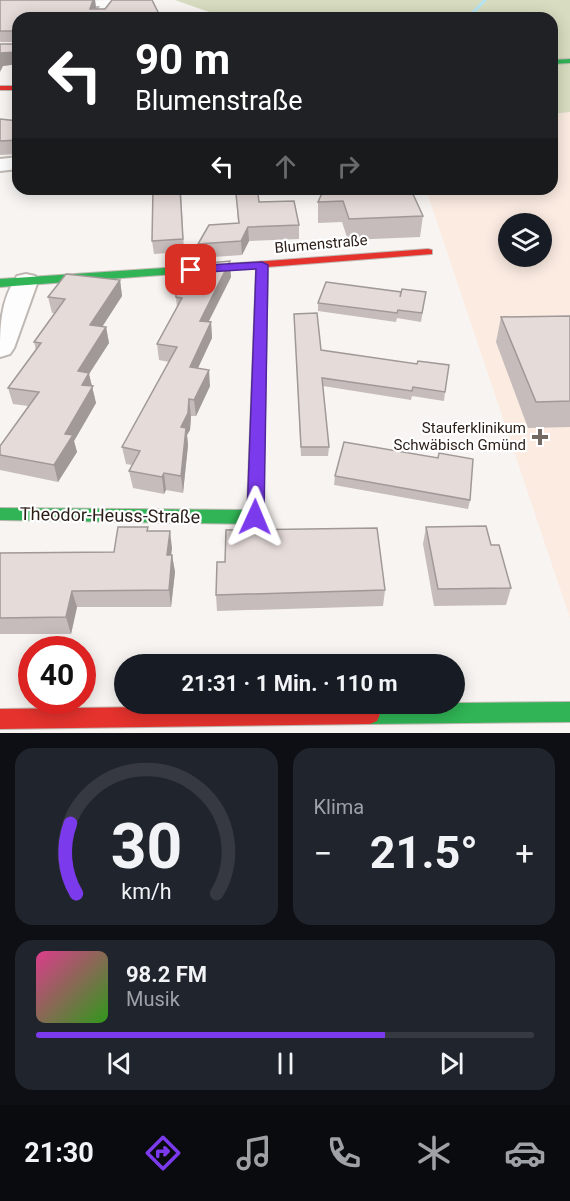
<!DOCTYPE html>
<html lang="de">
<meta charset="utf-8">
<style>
body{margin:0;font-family:Roboto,sans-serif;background:#20242c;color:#f1f3f6;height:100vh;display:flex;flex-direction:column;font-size:22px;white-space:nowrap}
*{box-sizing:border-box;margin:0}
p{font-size:20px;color:#9ea1a6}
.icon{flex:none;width:33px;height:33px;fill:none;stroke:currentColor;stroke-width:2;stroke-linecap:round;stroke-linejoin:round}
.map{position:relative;height:733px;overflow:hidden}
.panel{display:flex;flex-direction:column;gap:15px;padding:15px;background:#0d0f14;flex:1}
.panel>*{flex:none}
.guide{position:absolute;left:12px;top:12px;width:546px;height:183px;border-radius:18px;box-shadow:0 3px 15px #0003;background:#202124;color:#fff;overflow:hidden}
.controls{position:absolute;left:498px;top:213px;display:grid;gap:12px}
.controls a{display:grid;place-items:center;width:54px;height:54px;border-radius:50%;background:#171b24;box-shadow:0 3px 15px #0003;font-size:30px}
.speed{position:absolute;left:18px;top:636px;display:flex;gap:12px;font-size:30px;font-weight:700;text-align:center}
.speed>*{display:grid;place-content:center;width:78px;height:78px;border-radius:50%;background:#171b24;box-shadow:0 3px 15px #0003;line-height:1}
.speed .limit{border:9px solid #d22;background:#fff;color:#111}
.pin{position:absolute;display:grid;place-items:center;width:51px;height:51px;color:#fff;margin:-26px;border-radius:12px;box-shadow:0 3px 9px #0006}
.me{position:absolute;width:66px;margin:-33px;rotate:1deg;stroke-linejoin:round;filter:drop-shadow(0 0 4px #0008)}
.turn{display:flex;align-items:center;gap:21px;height:126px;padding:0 24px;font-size:27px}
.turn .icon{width:78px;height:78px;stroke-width:2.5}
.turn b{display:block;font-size:42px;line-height:51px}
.lanes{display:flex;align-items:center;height:57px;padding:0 24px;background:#0003;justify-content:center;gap:30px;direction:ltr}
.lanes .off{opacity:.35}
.big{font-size:45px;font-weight:700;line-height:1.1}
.panel .tile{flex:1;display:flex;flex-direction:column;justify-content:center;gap:9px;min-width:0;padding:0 21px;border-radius:18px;background:#20242c}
.panel .dial{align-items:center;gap:0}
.dial svg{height:156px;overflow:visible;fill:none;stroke:#363941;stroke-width:7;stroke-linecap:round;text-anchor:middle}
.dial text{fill:#f1f3f6;stroke:none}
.song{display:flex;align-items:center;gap:18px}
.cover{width:72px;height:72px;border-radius:9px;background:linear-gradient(135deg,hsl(330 70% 55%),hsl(110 70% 35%))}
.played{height:6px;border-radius:3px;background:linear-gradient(90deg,#7c3aed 70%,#363941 70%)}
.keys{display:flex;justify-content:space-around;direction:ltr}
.heat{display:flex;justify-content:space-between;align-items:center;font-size:33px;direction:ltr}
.panel .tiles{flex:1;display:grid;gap:15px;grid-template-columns:1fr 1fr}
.tile:last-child{grid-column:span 2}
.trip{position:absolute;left:114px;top:654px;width:351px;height:60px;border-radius:30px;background:#171b24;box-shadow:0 3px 15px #0003;font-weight:700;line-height:60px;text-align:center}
.dock{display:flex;height:96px;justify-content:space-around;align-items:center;background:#090b0e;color:#9ea1a6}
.dock .icon{width:42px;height:42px}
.dock .selected{color:#7c3aed}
.dock b{font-size:27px;color:#f1f3f6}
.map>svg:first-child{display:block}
.built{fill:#fbebe1;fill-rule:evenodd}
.green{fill:#d8ddc1}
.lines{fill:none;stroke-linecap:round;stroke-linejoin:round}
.stream{fill:#b5e6f6;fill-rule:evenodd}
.street-casing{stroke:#bfb8b3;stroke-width:4}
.fast-casing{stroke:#bfb8b3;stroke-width:2}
.jam-casing{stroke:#bfb8b3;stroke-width:2}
.street{fill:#fefdfd;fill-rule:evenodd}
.fast{fill:#30b455;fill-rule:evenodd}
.jam{fill:#e5322d;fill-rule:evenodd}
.wall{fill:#c5bcbb}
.shaded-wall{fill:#a09998}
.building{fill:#e5dbd9;stroke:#a09998;stroke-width:1.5}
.route{fill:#7c3aed;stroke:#51269a;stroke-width:1.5}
.poi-dot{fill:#726963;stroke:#fff;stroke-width:2}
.labels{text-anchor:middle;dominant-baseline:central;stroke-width:4.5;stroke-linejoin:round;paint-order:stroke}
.street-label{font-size:15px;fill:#2a1e16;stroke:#fff}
.poi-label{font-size:15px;fill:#2a1e16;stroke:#fff;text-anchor:end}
.near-street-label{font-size:18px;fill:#2a1e16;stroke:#fff}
</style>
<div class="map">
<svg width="570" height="733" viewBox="0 0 570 733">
<rect width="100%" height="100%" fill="#f7f4f1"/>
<path class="built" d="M 570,112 L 570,618 L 426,189 L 552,189 L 552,114 ZM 508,224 L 542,224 L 542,256 L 508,256 Z"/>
<path class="green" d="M 175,0 L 570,0 L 570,112 L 552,114 L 552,18 L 226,18 Z"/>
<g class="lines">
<path class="stream" d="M 483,0 L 487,0 L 470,18 L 466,18 Z"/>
<defs>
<path id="street" d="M 114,0 L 116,2 L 107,18 L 93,18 L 100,6 L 0,9 L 0,1 Z
M 18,157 L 18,169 L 0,171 L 0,159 Z
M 26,274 L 35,276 L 38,281 L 14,348 L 10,354 L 0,357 C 0,327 0,301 17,276 Z"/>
<path id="fast" d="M 570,59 L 570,63 L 552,64 L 552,60 Z
M 254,262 L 266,263 L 268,265 L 263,517 L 261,522 L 255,524 L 0,520 L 0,508 L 247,510 L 256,268 L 0,287 L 0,279 Z
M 570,702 L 570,722 L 370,724 L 363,721 L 360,714 L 363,707 L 370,704 Z"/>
<path id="jam" d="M 0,86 L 18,86 L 18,90 L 0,90 Z
M 428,249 L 432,250 L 432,254 L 254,268 L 248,265 L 254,262 Z
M 370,704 L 377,707 L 380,714 L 377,721 L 370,724 L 0,729 L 0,709 Z"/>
</defs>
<use href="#street" class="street-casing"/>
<use href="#fast" class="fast-casing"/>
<use href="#jam" class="jam-casing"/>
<use href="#street" class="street"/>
<use href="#fast" class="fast"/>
<use href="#jam" class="jam"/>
</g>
<path class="wall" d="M 0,0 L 95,0 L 96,9 L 105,9 L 152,0 L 18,64 L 3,66 L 0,44 L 17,44 L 17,42 L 0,42 Z
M 0,119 L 18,121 L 18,154 L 0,155 Z
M 29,189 L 98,189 L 29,193 Z
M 144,189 L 181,189 L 184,252 L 154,254 L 152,241 L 153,194 L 145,195 Z
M 392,193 L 423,216 L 420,237 L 348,240 L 342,222 L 318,223 L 318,202 Z
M 236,194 L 259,202 L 299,225 L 299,239 L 249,241 L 242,255 L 199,258 L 198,244 L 238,223 Z
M 231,277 L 208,322 L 211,322 L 212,338 L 198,368 L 210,386 L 196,416 L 191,416 L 190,430 L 187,435 L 188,445 L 183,493 L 166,490 L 164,494 L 133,488 L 129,471 L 132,465 L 126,464 L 122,447 L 169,362 L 159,360 L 157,344 L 177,307 L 176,297 Z
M 120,280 L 122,296 L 102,327 L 106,327 L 109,343 L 89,374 L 96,403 L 74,441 L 77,452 L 58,482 L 0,470 L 0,446 L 28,406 L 13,404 L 8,388 L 36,350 L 34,342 L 55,313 L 52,313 L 48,297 Z
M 401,292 L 426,292 L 421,322 L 397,318 L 396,322 L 318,311 L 318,303 Z
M 294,314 L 321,350 L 445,392 L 444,401 L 412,396 L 411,400 L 323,386 L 329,447 L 328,456 L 301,456 Z
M 570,316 L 570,427 L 528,428 L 496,342 L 501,317 Z
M 335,476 L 470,500 L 468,509 L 334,485 Z
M 426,527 L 491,545 L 511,588 L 506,605 L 434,606 L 423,544 Z
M 148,531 L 172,548 L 171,555 L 172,555 L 175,572 L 171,607 L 77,607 L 71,634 L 0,634 L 0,553 L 114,552 Z
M 385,590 L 383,606 L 217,611 L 216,595 Z"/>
<path class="shaded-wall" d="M 93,0 L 95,0 L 96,8 L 90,9 Z
M 18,52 L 18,64 L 3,66 L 0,72 L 0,53 Z
M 389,189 L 393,189 L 386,214 L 388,193 Z
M 248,227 L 249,241 L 242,255 L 241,241 Z
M 230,261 L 231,277 L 201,337 L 200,321 Z
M 120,280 L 122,296 L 93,341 L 90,325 Z
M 211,322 L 212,338 L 191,383 L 190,367 Z
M 106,327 L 109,343 L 89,374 L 96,403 L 74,441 L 77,452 L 58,482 L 54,465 L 78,371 Z
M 209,370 L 210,386 L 196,416 L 194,400 Z
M 189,399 L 191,416 L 190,430 L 187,435 L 188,445 L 183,493 L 181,476 L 181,427 Z
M 164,473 L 166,490 L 164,494 L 162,477 Z
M 170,531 L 172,548 L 169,572 L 167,555 Z
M 172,555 L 175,572 L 171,607 L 169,590 Z
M 72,591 L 77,607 L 71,634 L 66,617 Z"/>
<path class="building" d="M 0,0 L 93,0 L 90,9 L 105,9 L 112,0 L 152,0 L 161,18 L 18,18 L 18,52 L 0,53 L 0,44 L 17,44 L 17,31 L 0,31 Z
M 212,15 L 214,18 L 181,18 Z
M 0,119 L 18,121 L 18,140 L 0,141 Z
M 153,189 L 180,189 L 183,239 L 152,241 Z
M 324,189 L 389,189 L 388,193 L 412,192 L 423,216 L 349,219 L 343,201 L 318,202 Z
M 236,194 L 258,194 L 259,202 L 294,201 L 299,225 L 248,227 L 241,241 L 198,244 L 209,225 L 239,223 Z
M 230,261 L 200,321 L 211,322 L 190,367 L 209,370 L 194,400 L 189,399 L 188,413 L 181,427 L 186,428 L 181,476 L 164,473 L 162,477 L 129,471 L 140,451 L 122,447 L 177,347 L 157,344 L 182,298 L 176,297 L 175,281 L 185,265 Z
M 66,274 L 120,280 L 90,325 L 106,327 L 78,371 L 89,373 L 82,385 L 93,386 L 65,434 L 73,435 L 54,465 L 0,455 L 0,446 L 39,392 L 8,388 L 41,343 L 34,342 L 65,299 L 48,297 Z
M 326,282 L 401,292 L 400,297 L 402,289 L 426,292 L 422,313 L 398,310 L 397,313 L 318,303 Z
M 317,313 L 321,350 L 417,364 L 418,361 L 449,365 L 445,392 L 413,387 L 412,391 L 322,378 L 329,447 L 301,447 L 294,314 Z
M 570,316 L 570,401 L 536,402 L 501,317 Z
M 344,442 L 438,458 L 439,453 L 473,459 L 470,500 L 335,476 Z
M 486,526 L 491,545 L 499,545 L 511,588 L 438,589 L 426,527 Z
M 118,527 L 148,527 L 147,531 L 170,531 L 167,555 L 172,555 L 169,590 L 72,591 L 66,617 L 0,618 L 0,553 L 114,552 Z
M 377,528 L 385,590 L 216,595 L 217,562 L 225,562 L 226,530 Z"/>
<path class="route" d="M 262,262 L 268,265 L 264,517 L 261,522 L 255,524 L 250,522 L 247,517 L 256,269 L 191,273 L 185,270 L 191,266 Z"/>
<path class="poi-dot" d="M537 428h6v6h6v6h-6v6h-6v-6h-6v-6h6z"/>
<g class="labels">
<g class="street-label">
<text transform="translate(321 244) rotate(-5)">Blumenstraße</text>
</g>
<g class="poi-label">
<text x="526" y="428">Stauferklinikum<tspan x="526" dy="17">Schwäbisch Gmünd</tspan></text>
</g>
<g class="near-street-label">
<text transform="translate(110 515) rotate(1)">Theodor-Heuss-Straße</text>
</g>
</g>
</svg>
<div class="controls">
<a><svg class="icon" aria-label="layers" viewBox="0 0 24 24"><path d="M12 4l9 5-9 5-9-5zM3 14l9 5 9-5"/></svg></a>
</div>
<div class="speed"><div class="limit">40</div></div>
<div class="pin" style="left:191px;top:270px;background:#d93025"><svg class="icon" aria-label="arrive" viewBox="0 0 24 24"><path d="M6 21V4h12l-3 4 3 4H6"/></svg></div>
<svg class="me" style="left:255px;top:517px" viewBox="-20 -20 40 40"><path d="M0-17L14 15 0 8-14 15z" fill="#7c3aed" stroke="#fff" stroke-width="4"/></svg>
<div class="trip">21:31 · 1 Min. · 110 m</div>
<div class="guide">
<div class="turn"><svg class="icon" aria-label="left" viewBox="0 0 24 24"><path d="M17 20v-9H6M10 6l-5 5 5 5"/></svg><div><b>90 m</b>Blumenstraße</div></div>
<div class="lanes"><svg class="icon" aria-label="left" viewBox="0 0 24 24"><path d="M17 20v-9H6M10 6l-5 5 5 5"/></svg><svg class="icon off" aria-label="ahead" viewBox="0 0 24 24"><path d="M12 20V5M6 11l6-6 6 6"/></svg><svg class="icon off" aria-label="right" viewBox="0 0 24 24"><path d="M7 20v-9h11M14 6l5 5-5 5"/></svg></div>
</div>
</div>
<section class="panel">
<div class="tiles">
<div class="tile dial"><svg viewBox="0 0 100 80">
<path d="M14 69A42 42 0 1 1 86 69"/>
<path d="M14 69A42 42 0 0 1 11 33" stroke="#7c3aed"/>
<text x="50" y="56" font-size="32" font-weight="700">30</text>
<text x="50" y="72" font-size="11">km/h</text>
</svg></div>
<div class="tile"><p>Klima</p>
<div class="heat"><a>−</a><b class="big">21.5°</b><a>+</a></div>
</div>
<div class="tile">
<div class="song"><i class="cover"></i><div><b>98.2 FM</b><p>Musik</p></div></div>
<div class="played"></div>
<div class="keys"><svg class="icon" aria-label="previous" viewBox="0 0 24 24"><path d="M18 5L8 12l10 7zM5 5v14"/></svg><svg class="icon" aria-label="pause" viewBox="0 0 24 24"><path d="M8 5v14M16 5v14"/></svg><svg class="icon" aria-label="next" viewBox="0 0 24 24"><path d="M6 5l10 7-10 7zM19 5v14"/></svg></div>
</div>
</div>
</section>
<nav class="dock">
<b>21:30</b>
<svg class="icon selected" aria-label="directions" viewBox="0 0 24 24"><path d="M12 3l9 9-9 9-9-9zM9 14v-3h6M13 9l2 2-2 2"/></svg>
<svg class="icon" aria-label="music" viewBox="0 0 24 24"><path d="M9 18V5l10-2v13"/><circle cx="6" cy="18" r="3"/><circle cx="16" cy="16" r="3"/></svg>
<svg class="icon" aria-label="phone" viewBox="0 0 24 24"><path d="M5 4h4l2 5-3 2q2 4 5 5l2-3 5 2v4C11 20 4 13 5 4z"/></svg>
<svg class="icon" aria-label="climate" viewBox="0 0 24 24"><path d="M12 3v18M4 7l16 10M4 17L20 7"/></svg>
<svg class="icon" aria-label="car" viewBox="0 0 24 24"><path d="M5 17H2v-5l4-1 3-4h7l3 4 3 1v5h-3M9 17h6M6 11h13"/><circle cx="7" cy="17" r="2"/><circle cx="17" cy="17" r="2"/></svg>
</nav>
